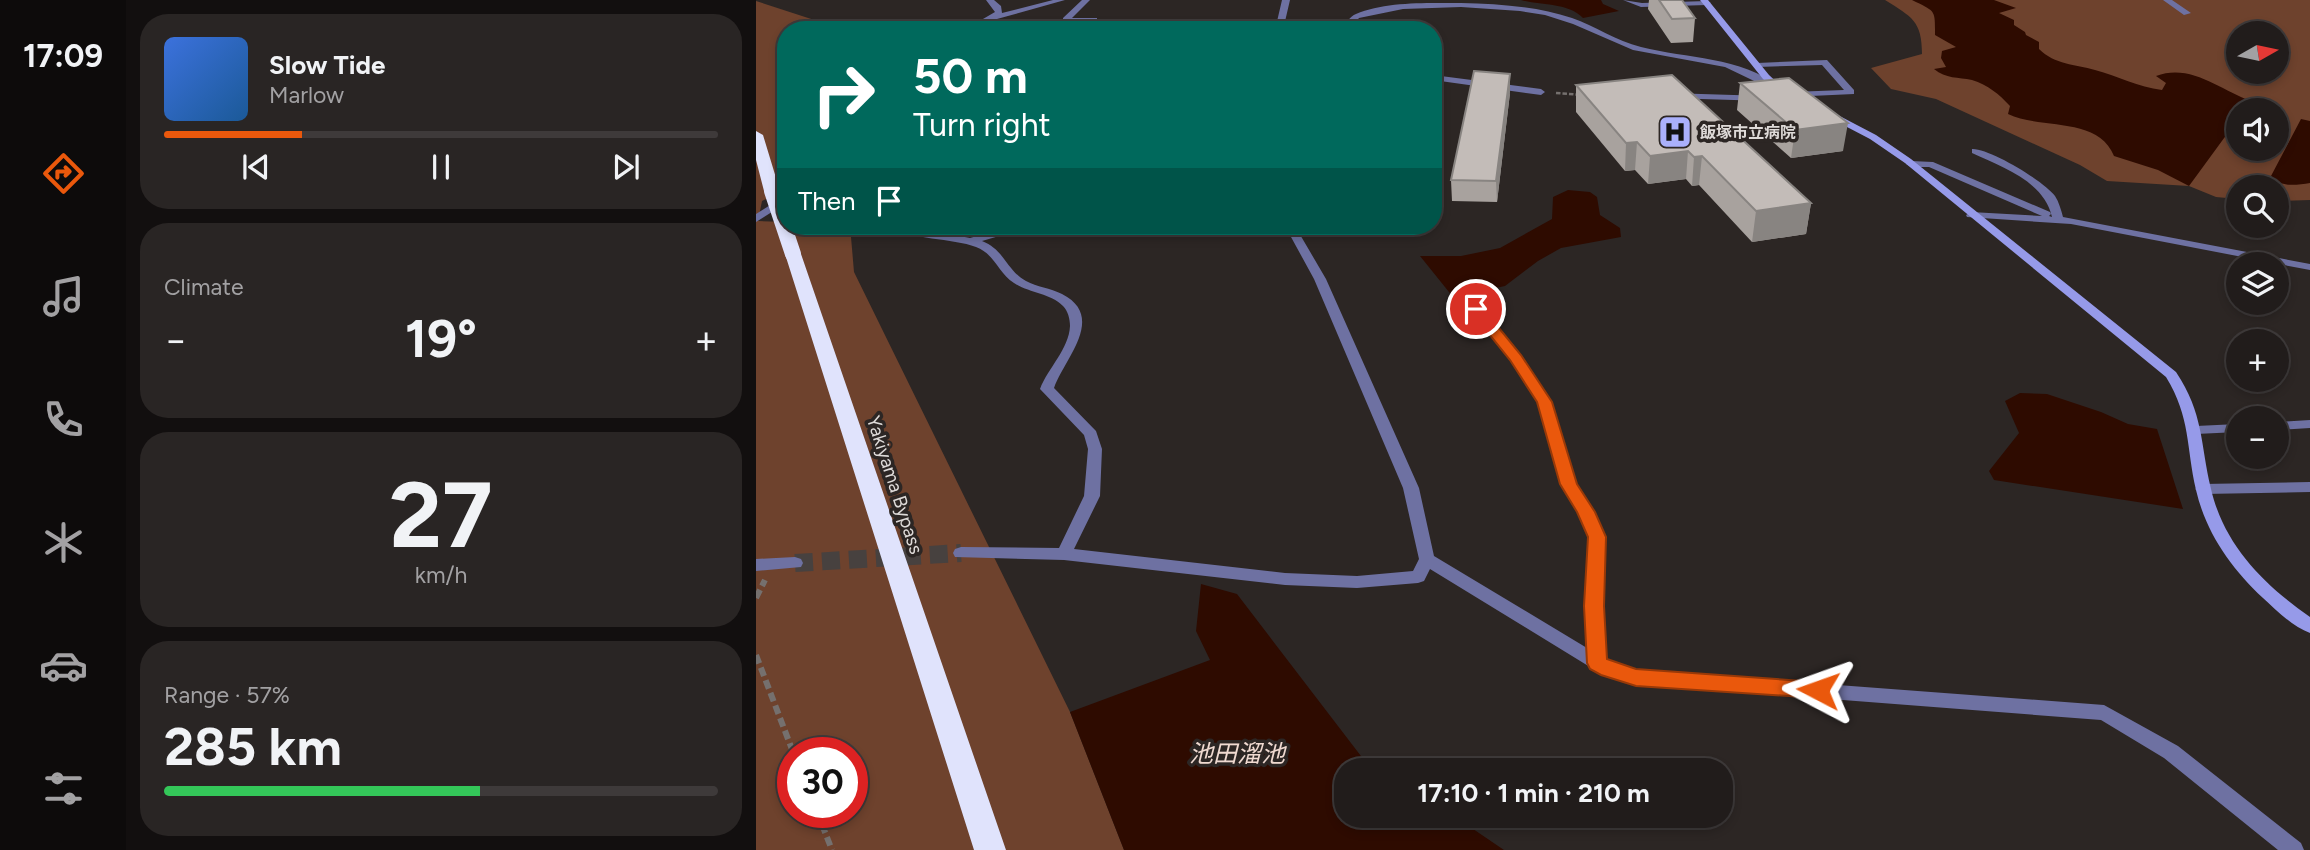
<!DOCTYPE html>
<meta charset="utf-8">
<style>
body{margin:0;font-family:Figtree,"Noto Sans JP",sans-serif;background:#292524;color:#f1f3f6;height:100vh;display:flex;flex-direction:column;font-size:26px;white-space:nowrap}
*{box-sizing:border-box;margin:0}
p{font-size:23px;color:#a2a1a3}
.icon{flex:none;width:38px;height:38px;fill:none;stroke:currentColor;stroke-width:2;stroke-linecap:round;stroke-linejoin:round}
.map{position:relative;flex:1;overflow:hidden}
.sheet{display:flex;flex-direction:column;gap:14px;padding:14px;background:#120f0f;width:630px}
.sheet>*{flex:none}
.hud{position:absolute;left:21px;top:21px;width:665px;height:214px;border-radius:28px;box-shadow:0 4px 10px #0003,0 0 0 2px #3e3a3a;background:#00695c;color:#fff;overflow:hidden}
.needle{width:46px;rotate:81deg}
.buttons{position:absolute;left:1470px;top:21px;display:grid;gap:14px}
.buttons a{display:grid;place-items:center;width:63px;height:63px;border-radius:50%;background:#211c1b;box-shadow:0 4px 10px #0003,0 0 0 2px #3e3a3a;font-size:35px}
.speed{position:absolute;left:21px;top:737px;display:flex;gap:14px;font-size:35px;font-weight:700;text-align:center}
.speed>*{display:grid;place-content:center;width:91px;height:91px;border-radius:50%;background:#211c1b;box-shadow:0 4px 10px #0003,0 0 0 2px #3e3a3a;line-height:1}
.speed .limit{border:10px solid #d22;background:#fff;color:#111}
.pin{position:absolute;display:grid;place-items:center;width:60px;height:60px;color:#fff;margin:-30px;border:4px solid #fff;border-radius:50%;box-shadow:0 2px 7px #0007}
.me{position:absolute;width:77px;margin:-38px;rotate:274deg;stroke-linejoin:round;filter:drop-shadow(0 0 5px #0008)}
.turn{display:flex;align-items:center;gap:24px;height:147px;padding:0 21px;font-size:32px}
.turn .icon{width:91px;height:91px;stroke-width:2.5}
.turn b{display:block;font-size:49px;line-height:60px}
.then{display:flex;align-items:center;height:66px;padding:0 21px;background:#0003;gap:14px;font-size:26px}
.big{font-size:52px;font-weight:700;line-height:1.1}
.sheet .widget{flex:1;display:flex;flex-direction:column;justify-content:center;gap:10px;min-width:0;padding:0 24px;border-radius:28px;background:#292524}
.sheet .dial{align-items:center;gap:0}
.dial b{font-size:91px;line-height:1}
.song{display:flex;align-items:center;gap:21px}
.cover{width:84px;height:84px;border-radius:10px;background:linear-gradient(135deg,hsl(220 70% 55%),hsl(210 70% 35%))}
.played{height:7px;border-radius:4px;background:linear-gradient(90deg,#ea580c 25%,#3e3a3a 25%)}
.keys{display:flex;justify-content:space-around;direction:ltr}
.heat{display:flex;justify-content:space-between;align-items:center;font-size:38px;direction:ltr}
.charge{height:10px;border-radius:5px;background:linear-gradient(90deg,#34c759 57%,#3e3a3a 0)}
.trip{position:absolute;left:578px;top:758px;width:399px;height:70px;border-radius:28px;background:#211c1b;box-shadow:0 4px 10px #0003,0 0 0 2px #3e3a3a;font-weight:700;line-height:70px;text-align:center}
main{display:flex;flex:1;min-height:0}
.menu{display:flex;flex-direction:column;width:126px;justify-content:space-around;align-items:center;background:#0d0b0b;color:#a2a1a3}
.menu .icon{width:49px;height:49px}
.menu .active{color:#ea580c}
.menu b{font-size:32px;color:#f1f3f6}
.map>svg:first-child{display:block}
.green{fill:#6e422d;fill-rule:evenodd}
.water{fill:#2e0b00}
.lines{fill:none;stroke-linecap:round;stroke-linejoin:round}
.street-tunnel{stroke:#47413f;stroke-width:18;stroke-dasharray:18 9;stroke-linecap:butt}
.path-far1{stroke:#75706e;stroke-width:2.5;stroke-dasharray:4.5 2;stroke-linecap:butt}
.path{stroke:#75706e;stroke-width:6;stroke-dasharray:9 4.5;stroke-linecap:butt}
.lane{stroke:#6e71a2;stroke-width:5}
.street{fill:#6e71a2;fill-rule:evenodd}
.secondary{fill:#969ae9;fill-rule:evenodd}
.highway{fill:#e0e3fc;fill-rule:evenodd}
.highway-bridge{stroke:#e0e3fc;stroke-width:16}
.wall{fill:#a8a29e}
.shaded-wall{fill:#888481}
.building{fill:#c3bcb8;stroke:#888481;stroke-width:2}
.route{fill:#ea580c;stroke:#983908;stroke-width:2}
.labels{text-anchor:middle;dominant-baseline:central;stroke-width:7;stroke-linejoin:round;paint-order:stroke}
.far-poi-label{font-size:16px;font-weight:bold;fill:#dedad8;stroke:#2c2624;text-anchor:start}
.street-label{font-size:19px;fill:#dedad8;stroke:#2c2624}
.near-water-label{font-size:24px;font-style:italic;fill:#f0dad1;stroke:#2c2624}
</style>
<main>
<nav class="menu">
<b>17:09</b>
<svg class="icon active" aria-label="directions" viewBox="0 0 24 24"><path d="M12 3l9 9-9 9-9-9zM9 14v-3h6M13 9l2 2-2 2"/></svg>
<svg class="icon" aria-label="music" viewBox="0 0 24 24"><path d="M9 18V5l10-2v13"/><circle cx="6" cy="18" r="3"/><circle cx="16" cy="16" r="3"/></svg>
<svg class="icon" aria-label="phone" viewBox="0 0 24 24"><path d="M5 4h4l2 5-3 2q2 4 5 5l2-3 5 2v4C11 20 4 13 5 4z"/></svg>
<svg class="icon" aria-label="climate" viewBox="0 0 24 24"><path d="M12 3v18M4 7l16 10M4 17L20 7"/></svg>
<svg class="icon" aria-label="car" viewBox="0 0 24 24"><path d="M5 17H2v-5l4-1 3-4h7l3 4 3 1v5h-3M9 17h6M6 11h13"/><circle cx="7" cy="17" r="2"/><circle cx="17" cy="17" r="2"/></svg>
<svg class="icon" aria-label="filters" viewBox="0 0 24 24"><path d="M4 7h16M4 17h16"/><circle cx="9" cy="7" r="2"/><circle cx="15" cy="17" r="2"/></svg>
</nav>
<section class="sheet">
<div class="widget">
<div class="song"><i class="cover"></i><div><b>Slow Tide</b><p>Marlow</p></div></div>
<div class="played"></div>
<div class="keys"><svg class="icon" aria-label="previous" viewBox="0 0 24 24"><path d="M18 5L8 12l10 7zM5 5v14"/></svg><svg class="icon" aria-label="pause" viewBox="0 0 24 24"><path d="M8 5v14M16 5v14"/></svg><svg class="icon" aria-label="next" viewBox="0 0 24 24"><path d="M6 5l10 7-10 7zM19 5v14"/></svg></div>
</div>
<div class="widget"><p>Climate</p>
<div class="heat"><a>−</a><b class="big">19°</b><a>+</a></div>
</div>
<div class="widget dial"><b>27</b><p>km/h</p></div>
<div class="widget"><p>Range · 57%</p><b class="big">285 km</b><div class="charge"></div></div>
</section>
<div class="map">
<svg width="1554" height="850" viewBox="0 0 1554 850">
<rect width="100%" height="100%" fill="#2c2624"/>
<path class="green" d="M 1129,0 L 1554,0 L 1554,200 L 1521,201 L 1521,187 L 1482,187 L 1482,199 L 1460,197 L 1433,186 L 1351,181 L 1324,165 L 1180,99 L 1135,89 L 1115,68 L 1166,54 C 1166,21 1156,17 1129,0 ZM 1482,33 L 1521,33 L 1521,72 L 1482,72 ZM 1482,110 L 1521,110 L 1521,149 L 1482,149 Z
M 0,1 L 86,29 L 111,30 L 30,30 L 30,189 L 6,201 L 2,221 L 30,222 L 30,226 L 87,226 L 95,237 L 98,272 L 314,712 L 368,850 L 0,850 ZM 37,752 L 96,752 L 96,812 L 37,812 Z"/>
<path class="water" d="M 765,0 L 845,0 L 847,4 L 863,11 L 827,18 C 811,2 785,6 765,0 Z
M 1156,0 L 1238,0 L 1260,8 L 1243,13 L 1258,20 L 1258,25 L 1269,32 L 1270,35 L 1283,42 L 1283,49 C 1299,65 1319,64 1339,70 C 1362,76 1382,87 1406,90 L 1410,83 L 1400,76 C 1435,63 1464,90 1495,101 L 1489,110 L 1482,110 L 1482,119 L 1433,186 L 1402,170 L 1358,156 C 1342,116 1285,130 1252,114 L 1254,106 C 1243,94 1232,85 1216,80 C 1202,77 1190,79 1178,69 L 1190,67 L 1185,58 L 1186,51 L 1200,47 L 1179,35 C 1179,9 1180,12 1156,0 Z
M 1545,119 L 1554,121 L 1554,183 C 1540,185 1525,188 1515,176 Z
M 812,190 L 834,192 L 841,197 L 844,215 L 864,228 L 865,237 L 805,248 L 782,261 L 749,286 L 697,297 L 664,256 L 705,256 L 744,248 L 796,219 L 797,197 Z
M 1264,393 L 1291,394 L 1345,412 L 1372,424 L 1401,429 L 1427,509 L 1238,480 L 1233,471 L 1263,433 L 1249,401 Z
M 445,584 L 481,594 L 608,760 L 626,770 L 590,770 L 590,816 L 698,816 L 748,850 L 368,850 L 314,712 L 454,660 L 440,631 Z"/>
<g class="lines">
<path class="street-tunnel" d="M 39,563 L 205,553"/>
<path class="path-far1" d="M 800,93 L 826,95"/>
<path class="path" d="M 0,598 L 9,580
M 0,655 L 37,752
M 61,812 L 76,850"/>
<path class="lane" d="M 929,96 L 994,98"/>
<path class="street" d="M 230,0 L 238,0 L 245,6 L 246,13 L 297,0 L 309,0 L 241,19 L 218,30 L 208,30 L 239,12 Z
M 326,0 L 334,0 L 316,18 L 341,18 L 341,22 L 307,22 L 307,18 Z
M 526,0 L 534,0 L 527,30 L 519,30 Z
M 867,0 L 886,3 L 951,1 L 955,3 L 951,5 L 885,7 Z
M 1407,0 L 1416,0 L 1435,13 L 1428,15 Z
M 705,3 C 742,4 780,6 816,18 C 839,26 860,41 885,47 C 932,59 986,56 1026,89 L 1019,91 L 969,67 L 877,50 L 817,24 L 789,15 L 764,11 L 705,7 L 647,9 L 603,18 L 593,30 L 585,30 C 590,24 594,16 600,14 C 629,1 674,3 705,3 Z
M 1071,60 L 1098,90 L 1098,94 L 1033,97 L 1033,93 L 1036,92 L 1088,90 L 1066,65 L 1001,67 L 997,65 L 1001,63 Z
M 677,75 L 785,89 L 789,92 L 785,95 L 677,80 Z
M 1216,149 C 1233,148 1288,181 1299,196 C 1303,202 1305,210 1307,217 L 1554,264 L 1554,270 L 1315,224 L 1211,217 L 1210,215 L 1215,212 L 1286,216 L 1173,167 L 1155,167 L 1150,164 L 1155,161 L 1177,162 L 1294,212 L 1295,214 L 1293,216 L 1296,217 C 1288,181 1246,167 1216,153 Z
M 30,195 L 30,203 L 0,222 L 0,214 Z
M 137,226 L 152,226 L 214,238 L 256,226 L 272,226 L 271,228 L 226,241 C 249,250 250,270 270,281 C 281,287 294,288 306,294 C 351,317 308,359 298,388 L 340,431 L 346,449 L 344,496 L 318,549 L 529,573 L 601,576 L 657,571 L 663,559 L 647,488 L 558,279 L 529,226 L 539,226 L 570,279 L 663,488 L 678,556 L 831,648 L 830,606 L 833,537 L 822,512 L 806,484 L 782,402 L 755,360 L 714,309 L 720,305 L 724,306 L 765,355 L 796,402 L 820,484 L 838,512 L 849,537 L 846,606 L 850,659 L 858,664 L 880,670 L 1348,705 L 1422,746 L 1545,843 L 1548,850 L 1522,850 L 1408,758 L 1345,720 L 880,684 L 847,675 L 674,569 L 668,581 L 662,583 L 601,588 L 529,585 L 308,560 L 199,557 L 197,553 L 199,549 L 205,547 L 303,548 L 328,496 L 332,449 L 328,435 L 284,389 C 292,368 313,349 314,326 C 314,319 312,311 307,306 C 294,293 273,293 258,283 C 242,273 239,254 220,247 C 197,238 153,240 137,226 Z
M 1554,420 L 1554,428 L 1521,430 L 1521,422 Z
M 1482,424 L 1482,432 L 1440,434 L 1433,430 L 1440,426 Z
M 1554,482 L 1554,492 L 1447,494 L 1439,489 L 1447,484 Z
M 39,557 L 45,559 L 47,563 L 45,567 L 0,571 L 0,559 Z"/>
<path class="secondary" d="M 944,0 L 952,0 L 1013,75 L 1029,90 L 1029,94 L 1023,94 L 1007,79 Z
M 1070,112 L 1076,112 L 1120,135 L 1155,159 L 1420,372 C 1448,414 1444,443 1455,489 C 1468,545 1508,585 1554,617 L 1554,633 C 1537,627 1520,610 1507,598 C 1475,568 1450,533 1440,490 C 1430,447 1435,418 1410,377 L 1149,163 L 1114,139 L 1070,116 Z"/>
<path class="highway" d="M 0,131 L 7,135 L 24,191 L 21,194 L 11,194 L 8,191 L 0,160 Z
M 37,249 L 45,254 L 250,850 L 218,850 L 29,254 Z"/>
<path class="highway-bridge" d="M 16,191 L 37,254"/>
</g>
<path class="wall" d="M 886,0 L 926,0 L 939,18 L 937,42 L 915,43 L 892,9 L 893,0 Z
M 984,83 L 1087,151 L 1035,158 L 981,110 Z
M 820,85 L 1055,203 L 1050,234 L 996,242 L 943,185 L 936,186 L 930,179 L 892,184 L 879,170 L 869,171 L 820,112 Z
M 754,93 L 741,202 L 696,201 L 695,180 Z"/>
<path class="shaded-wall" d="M 754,74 L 754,93 L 741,202 L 740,181 Z
M 1092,123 L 1087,151 L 1035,158 L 1039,130 Z
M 881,142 L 879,170 L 869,171 L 870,143 Z
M 932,151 L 930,179 L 892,184 L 894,156 Z
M 946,156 L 943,185 L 936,186 L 938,157 Z
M 1055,203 L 1050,234 L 996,242 L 1000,211 Z"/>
<path class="building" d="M 903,0 L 926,0 L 939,18 L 916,19 Z
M 718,71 L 754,74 L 740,181 L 695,180 Z
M 916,75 L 1055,203 L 1000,211 L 946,156 L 938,157 L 932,151 L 894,156 L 881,142 L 870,143 L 820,85 Z
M 1033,78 L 1092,123 L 1039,130 L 984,83 Z"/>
<path class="route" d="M 720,305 L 725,306 L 765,355 L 796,402 L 821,484 L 839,512 L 850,537 L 848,606 L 851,659 L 880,669 L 1062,682 L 1069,684 L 1072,690 L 1069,696 L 1062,698 L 880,686 L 845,675 L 834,669 L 831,663 L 828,606 L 832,537 L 821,512 L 804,484 L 781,402 L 754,360 L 713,309 Z"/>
<defs>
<symbol id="hospital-square" viewBox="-11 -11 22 22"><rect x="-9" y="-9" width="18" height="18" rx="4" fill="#aab0fb" stroke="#2c2624"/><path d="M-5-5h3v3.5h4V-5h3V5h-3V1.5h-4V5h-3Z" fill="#111"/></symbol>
</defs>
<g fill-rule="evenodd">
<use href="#hospital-square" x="900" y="113" width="38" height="38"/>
</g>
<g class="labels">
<g class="far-poi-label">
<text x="944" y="132">飯塚市立病院</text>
</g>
<g class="street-label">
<text transform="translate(139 485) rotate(72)">Yakiyama Bypass</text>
</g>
<g class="near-water-label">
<text x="481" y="753">池田溜池</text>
</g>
</g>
</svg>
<div class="buttons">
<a><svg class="needle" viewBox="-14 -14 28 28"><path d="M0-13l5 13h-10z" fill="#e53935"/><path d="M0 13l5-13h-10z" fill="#a2a1a3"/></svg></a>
<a><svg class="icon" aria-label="sound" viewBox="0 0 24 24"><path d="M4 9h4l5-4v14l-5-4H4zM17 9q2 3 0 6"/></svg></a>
<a><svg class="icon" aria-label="search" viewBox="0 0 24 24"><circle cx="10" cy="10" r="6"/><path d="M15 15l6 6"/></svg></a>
<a><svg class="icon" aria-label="layers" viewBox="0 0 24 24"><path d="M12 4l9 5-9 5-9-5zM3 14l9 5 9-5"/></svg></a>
<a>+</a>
<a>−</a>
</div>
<div class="speed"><div class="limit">30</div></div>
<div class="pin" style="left:720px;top:309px;background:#d93025"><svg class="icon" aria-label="arrive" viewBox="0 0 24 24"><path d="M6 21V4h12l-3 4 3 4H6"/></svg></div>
<svg class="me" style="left:1062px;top:690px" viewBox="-20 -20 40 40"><path d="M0-17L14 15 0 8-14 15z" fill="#ea580c" stroke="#fff" stroke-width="4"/></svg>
<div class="trip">17:10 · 1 min · 210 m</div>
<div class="hud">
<div class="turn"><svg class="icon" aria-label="right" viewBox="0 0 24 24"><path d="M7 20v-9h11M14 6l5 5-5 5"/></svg><div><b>50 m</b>Turn right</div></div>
<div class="then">Then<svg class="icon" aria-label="arrive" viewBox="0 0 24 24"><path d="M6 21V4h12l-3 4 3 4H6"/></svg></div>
</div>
</div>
</main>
